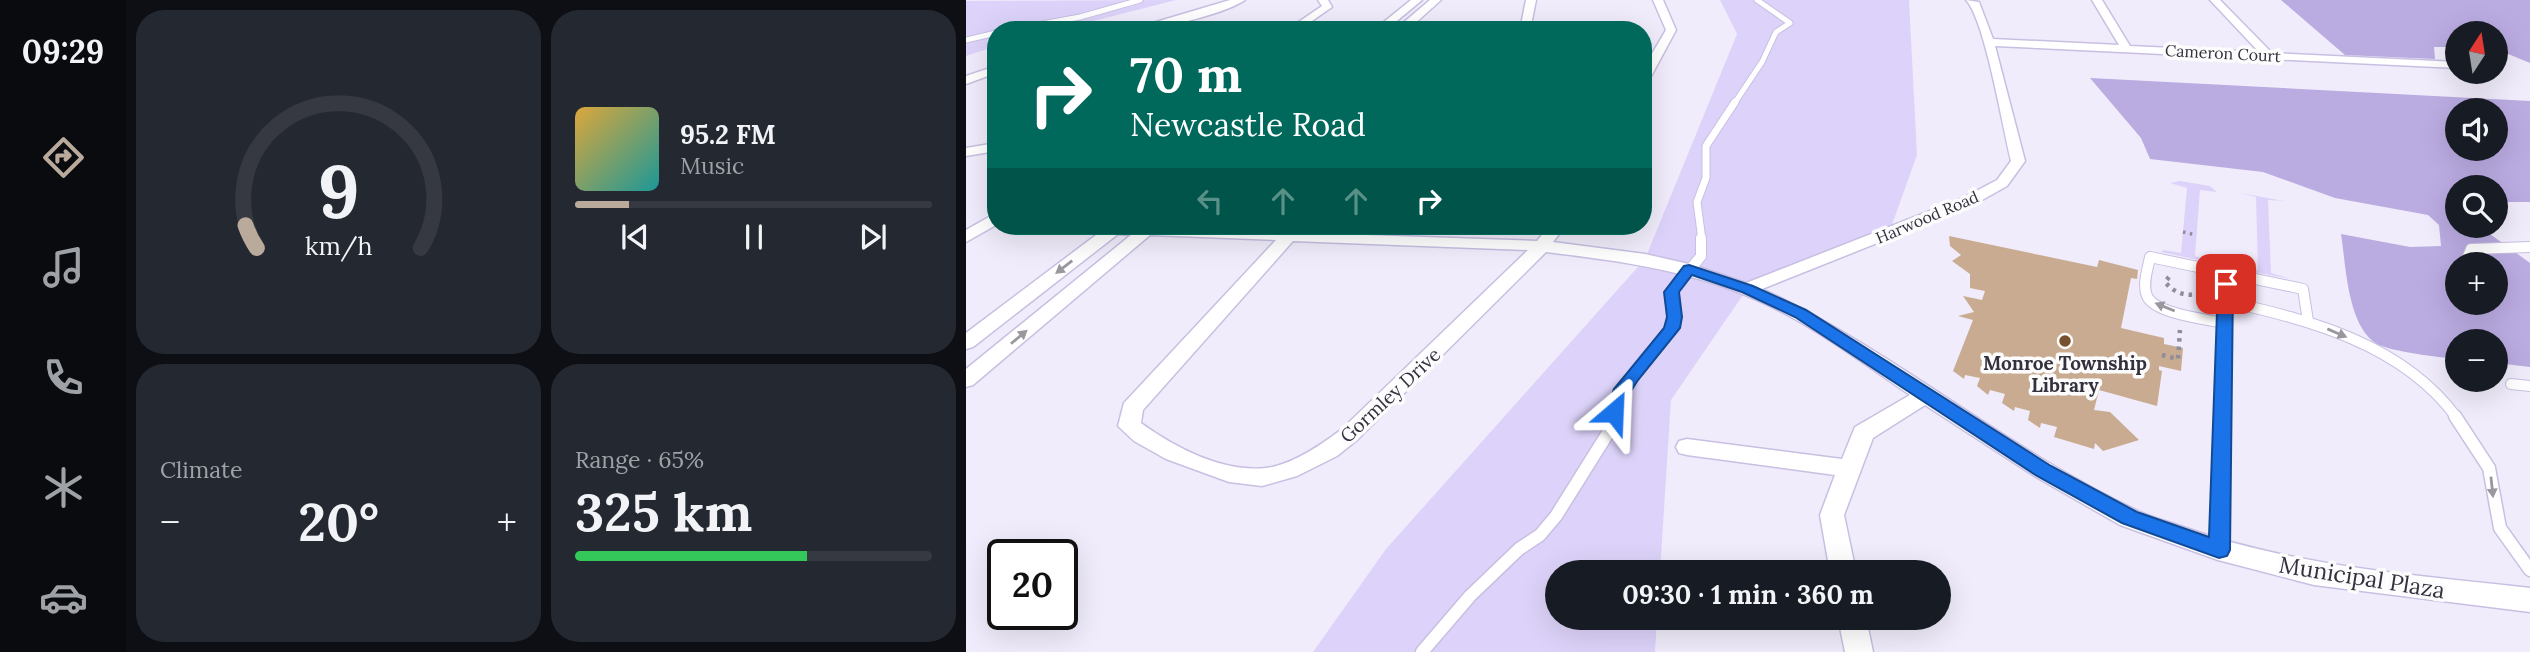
<!DOCTYPE html>
<meta charset="utf-8">
<style>
body{margin:0;font-family:Lora,serif;background:#242831;color:#f1f3f6;height:100vh;display:flex;flex-direction:column;font-size:26px;white-space:nowrap}
*{box-sizing:border-box;margin:0}
p{font-size:23px;color:#9ea1a6}
.icon{flex:none;width:38px;height:38px;fill:none;stroke:currentColor;stroke-width:2;stroke-linecap:round;stroke-linejoin:round}
.map{position:relative;flex:1;overflow:hidden}
.sheet{display:flex;flex-direction:column;gap:10px;padding:10px;background:#0d0f14;width:840px}
.sheet>*{flex:none}
.top-card{position:absolute;left:21px;top:21px;width:665px;height:214px;border-radius:28px;box-shadow:0 7px 28px #0002;background:#00695c;color:#fff;overflow:hidden}
.needle{width:46px;rotate:12deg}
.controls{position:absolute;left:1479px;top:21px;display:grid;gap:14px}
.controls a{display:grid;place-items:center;width:63px;height:63px;border-radius:50%;background:#171b24;box-shadow:0 7px 28px #0002;font-size:35px}
.speed{position:absolute;left:21px;top:539px;display:flex;gap:14px;font-size:35px;font-weight:700;text-align:center}
.speed>*{display:grid;place-content:center;width:91px;height:91px;border-radius:50%;background:#171b24;box-shadow:0 7px 28px #0002;line-height:1}
.speed .limit{border:4px solid #111;border-radius:10px;background:#fff;color:#111}
.pin{position:absolute;display:grid;place-items:center;width:60px;height:60px;color:#fff;margin:-30px;border-radius:14px;box-shadow:0 4px 10px #0006}
.me{position:absolute;width:77px;margin:-38px;rotate:26deg;stroke-linejoin:round;filter:drop-shadow(0 0 5px #0008)}
.turn{display:flex;align-items:center;gap:24px;height:147px;padding:0 28px;font-size:32px}
.turn .icon{width:91px;height:91px;stroke-width:2.5}
.turn b{display:block;font-size:49px;line-height:60px}
.lanes{display:flex;align-items:center;height:66px;padding:0 28px;background:#0003;justify-content:center;gap:35px;direction:ltr}
.lanes .off{opacity:.35}
.big{font-size:52px;font-weight:700;line-height:1.1}
.sheet .tile{flex:1;display:flex;flex-direction:column;justify-content:center;gap:10px;min-width:0;padding:0 24px;border-radius:28px;background:#242831}
.sheet .dial{align-items:center;gap:0}
.dial svg{height:182px;overflow:visible;fill:none;stroke:#363941;stroke-width:7;stroke-linecap:round;text-anchor:middle}
.dial text{fill:#f1f3f6;stroke:none}
.song{display:flex;align-items:center;gap:21px}
.cover{width:84px;height:84px;border-radius:10px;background:linear-gradient(135deg,hsl(40 70% 55%),hsl(180 70% 35%))}
.played{height:7px;border-radius:4px;background:linear-gradient(90deg,#baaa9c 15%,#363941 15%)}
.keys{display:flex;justify-content:space-around;direction:ltr}
.heat{display:flex;justify-content:space-between;align-items:center;font-size:38px;direction:ltr}
.charge{height:10px;border-radius:5px;background:linear-gradient(90deg,#34c759 65%,#363941 0)}
.sheet .tiles{flex:1;display:grid;gap:10px;grid-template-columns:repeat(2,1fr)}
.trip{position:absolute;left:579px;top:560px;width:406px;height:70px;border-radius:35px;background:#171b24;box-shadow:0 7px 28px #0002;font-weight:700;line-height:70px;text-align:center}
main{display:flex;flex:1;min-height:0}
.menu{display:flex;flex-direction:column;width:126px;justify-content:space-around;align-items:center;background:#090b0e;color:#9ea1a6}
.menu .icon{width:49px;height:49px}
.menu .on{color:#baaa9c}
.menu b{font-size:32px;color:#f1f3f6}
.map>svg:first-child{display:block}
.green{fill:#ddd3fa}
.forest{fill:#baabe1;fill-rule:evenodd}
.building{fill:#c8ab91}
.lines{fill:none;stroke-linecap:round;stroke-linejoin:round}
.lane-far3-casing{stroke:#c8bfe2;stroke-width:7}
.lane-far2-casing{stroke:#c8bfe2;stroke-width:9}
.lane-far1-casing{stroke:#c8bfe2;stroke-width:12}
.lane-casing{stroke:#c8bfe2;stroke-width:15}
.street-casing{stroke:#c8bfe2;stroke-width:3}
.path-far1{stroke:#908c9b;stroke-width:3.5;stroke-dasharray:2.5 4.5;stroke-linecap:butt}
.path{stroke:#908c9b;stroke-width:4.5;stroke-dasharray:3.5 5;stroke-linecap:butt}
.lane-far3{stroke:#fff;stroke-width:5}
.lane-far2{stroke:#fff;stroke-width:7}
.lane-far1{stroke:#fff;stroke-width:10}
.lane{stroke:#fff;stroke-width:12}
.street{fill:#fff;fill-rule:evenodd}
.oneway{fill:#9a989e}
.route{fill:#1a73e8;stroke:#114b97;stroke-width:2}
.poi-dot{fill:#77512d;stroke:#fcfcfc;stroke-width:2.5}
.labels{text-anchor:middle;dominant-baseline:central;stroke-width:7;stroke-linejoin:round;paint-order:stroke}
.far-street-label{font-size:16px;fill:#34303e;stroke:#fcfcfc}
.poi-label{font-size:19px;font-weight:bold;fill:#34303e;stroke:#fcfcfc}
.street-label{font-size:19px;fill:#34303e;stroke:#fcfcfc}
.near-street-label{font-size:23px;fill:#34303e;stroke:#fcfcfc}
</style>
<main>
<nav class="menu">
<b>09:29</b>
<svg class="icon on" aria-label="directions" viewBox="0 0 24 24"><path d="M12 3l9 9-9 9-9-9zM9 14v-3h6M13 9l2 2-2 2"/></svg>
<svg class="icon" aria-label="music" viewBox="0 0 24 24"><path d="M9 18V5l10-2v13"/><circle cx="6" cy="18" r="3"/><circle cx="16" cy="16" r="3"/></svg>
<svg class="icon" aria-label="phone" viewBox="0 0 24 24"><path d="M5 4h4l2 5-3 2q2 4 5 5l2-3 5 2v4C11 20 4 13 5 4z"/></svg>
<svg class="icon" aria-label="climate" viewBox="0 0 24 24"><path d="M12 3v18M4 7l16 10M4 17L20 7"/></svg>
<svg class="icon" aria-label="car" viewBox="0 0 24 24"><path d="M5 17H2v-5l4-1 3-4h7l3 4 3 1v5h-3M9 17h6M6 11h13"/><circle cx="7" cy="17" r="2"/><circle cx="17" cy="17" r="2"/></svg>
</nav>
<section class="sheet">
<div class="tiles">
<div class="tile dial"><svg viewBox="0 0 100 80">
<path d="M14 69A42 42 0 1 1 86 69"/>
<path d="M14 69A42 42 0 0 1 9 59" stroke="#baaa9c"/>
<text x="50" y="56" font-size="32" font-weight="700">9</text>
<text x="50" y="72" font-size="11">km/h</text>
</svg></div>
<div class="tile">
<div class="song"><i class="cover"></i><div><b>95.2 FM</b><p>Music</p></div></div>
<div class="played"></div>
<div class="keys"><svg class="icon" aria-label="previous" viewBox="0 0 24 24"><path d="M18 5L8 12l10 7zM5 5v14"/></svg><svg class="icon" aria-label="pause" viewBox="0 0 24 24"><path d="M8 5v14M16 5v14"/></svg><svg class="icon" aria-label="next" viewBox="0 0 24 24"><path d="M6 5l10 7-10 7zM19 5v14"/></svg></div>
</div>
<div class="tile"><p>Climate</p>
<div class="heat"><a>−</a><b class="big">20°</b><a>+</a></div>
</div>
<div class="tile"><p>Range · 65%</p><b class="big">325 km</b><div class="charge"></div></div>
</div>
</section>
<div class="map">
<svg width="1564" height="652" viewBox="0 0 1564 652">
<rect width="100%" height="100%" fill="#f0ecfb"/>
<path class="green" d="M 210,0 L 92,30 L 30,30 L 30,46 L 0,56 L 0,1 Z
M 754,0 L 943,0 L 951,155 L 923,233 L 781,289 L 705,400 L 694,572 L 592,572 L 592,618 L 691,618 L 689,652 L 347,652 L 420,549 L 679,259 L 771,34 Z
M 1214,181 L 1244,186 L 1251,192 L 1234,190 L 1229,256 L 1247,263 L 1195,252 L 1198,250 L 1215,253 L 1221,188 L 1204,183 Z
M 1274,193 L 1318,201 L 1302,200 L 1305,273 L 1324,279 L 1273,269 L 1292,270 L 1290,197 Z"/>
<path class="forest" d="M 1315,0 L 1564,0 L 1564,63 L 1530,49 L 1530,33 L 1491,33 L 1491,47 L 1468,47 L 1469,59 L 1379,55 Z
M 1124,78 L 1564,101 L 1564,202 L 1530,202 L 1530,187 L 1491,187 L 1491,201 L 1480,201 L 1491,210 L 1491,226 L 1513,226 L 1564,263 L 1564,367 L 1530,363 L 1530,341 L 1491,341 L 1491,359 C 1472,357 1427,352 1411,344 C 1381,326 1380,265 1375,234 L 1444,247 L 1475,246 L 1473,225 L 1462,215 L 1369,198 L 1297,172 L 1184,159 L 1175,138 ZM 1491,110 L 1530,110 L 1530,149 L 1491,149 ZM 1491,264 L 1530,264 L 1530,303 L 1491,303 Z"/>
<path class="building" d="M 983,236 L 1131,267 L 1133,260 L 1172,270 L 1171,279 L 1165,278 L 1155,328 L 1198,338 L 1198,344 L 1217,348 L 1215,371 L 1193,366 L 1193,370 L 1196,371 L 1191,406 L 1133,390 L 1128,410 L 1144,412 L 1173,440 L 1137,451 L 1129,443 L 1128,449 L 1088,437 L 1091,427 L 1075,423 L 1074,428 L 1062,420 L 1064,411 L 1049,407 L 1048,411 L 1036,403 L 1039,394 L 1024,390 L 1022,395 L 1011,386 L 1014,378 L 999,375 L 998,379 L 987,371 L 1007,320 L 992,316 L 1008,312 L 997,296 L 1016,300 L 1019,291 L 1004,288 L 1004,274 L 986,261 L 995,255 L 984,246 Z"/>
<g class="lines">
<defs>
<path id="lane-far3" d="M 43,30 L 114,17 L 174,0
M 0,40 L 30,33
M 768,104 L 796,62 L 810,32 L 824,23 L 791,0"/>
<path id="lane-far2" d="M 736,240 L 731,202 L 740,178 L 740,146 L 769,102"/>
<path id="lane-far1" d="M 1499,264 L 1505,249 L 1564,247
M 1259,301 C 1344,320 1437,344 1491,418
M 1258,323 C 1240,319 1189,314 1181,296 C 1176,285 1182,268 1184,257 L 1337,289 L 1342,321
M 1545,384 L 1564,386
M 647,418 L 655,393 L 706,328 L 709,317 L 706,292 L 735,256 L 735,238
M 1256,418 L 1260,273"/>
<path id="lane" d="M 1489,416 L 1523,468 L 1534,528 L 1564,570
M 1253,549 L 1256,416
M 456,652 L 504,596 L 553,549 L 574,535 L 590,516 L 642,433 L 647,416"/>
<path id="street" d="M 264,0 L 279,0 C 257,15 190,30 163,30 Z
M 352,0 L 362,0 L 366,7 L 333,30 L 321,30 L 356,6 Z
M 445,0 L 456,0 L 420,30 L 408,30 Z
M 464,0 L 475,0 L 445,27 L 437,27 L 437,23 Z
M 560,0 L 570,0 L 564,30 L 554,30 Z
M 687,0 L 697,0 L 710,30 L 683,80 L 677,84 L 677,69 L 700,30 Z
M 1000,0 L 1013,2 L 1027,39 L 1153,45 L 1126,0 L 1136,0 L 1164,46 L 1293,52 L 1244,0 L 1254,0 L 1306,53 L 1491,62 L 1491,68 L 1029,46 L 1059,161 L 1041,186 L 1009,204 L 796,289 C 928,351 1039,448 1170,510 C 1186,518 1204,522 1220,528 C 1332,567 1447,575 1564,588 L 1564,612 L 1348,585 L 1252,560 L 1154,525 L 1070,477 L 959,405 L 907,438 L 878,515 L 890,572 L 864,572 L 854,515 L 869,475 L 721,455 L 713,453 L 710,447 L 713,441 L 721,439 L 876,459 L 889,427 L 944,395 C 905,369 867,340 827,318 C 747,273 669,263 580,252 L 391,440 L 371,456 L 331,476 L 296,486 L 263,482 L 200,459 L 168,441 L 152,426 L 158,403 L 310,240 L 184,235 L 7,385 L 0,387 L 0,369 L 165,235 L 152,234 L 7,347 L 0,349 L 0,333 L 142,226 L 571,241 L 583,226 L 599,226 L 587,242 L 679,254 L 727,265 L 780,283 L 997,198 L 1031,180 L 1045,161 C 1037,129 1019,20 1000,0 ZM 327,241 L 562,250 L 376,429 C 355,445 326,465 300,468 C 257,473 208,447 175,423 L 177,410 Z
M 30,66 L 30,73 L 0,84 L 0,76 Z
M 30,143 L 30,151 L 0,156 L 0,148 Z
M 30,213 L 30,225 L 0,242 L 0,230 Z
M 872,618 L 900,618 L 907,652 L 879,652 Z"/>
</defs>
<use href="#lane-far3" class="lane-far3-casing"/>
<use href="#lane-far2" class="lane-far2-casing"/>
<use href="#lane-far1" class="lane-far1-casing"/>
<use href="#lane" class="lane-casing"/>
<use href="#street" class="street-casing"/>
<path class="path-far1" d="M 1217,232 L 1230,235"/>
<path class="path" d="M 1203,277 L 1199,282 C 1209,294 1221,297 1236,293 L 1237,287 L 1233,282
M 1196,355 L 1212,359 L 1214,330"/>
<use href="#lane-far3" class="lane-far3"/>
<use href="#lane-far2" class="lane-far2"/>
<use href="#lane-far1" class="lane-far1"/>
<use href="#lane" class="lane"/>
<use href="#street" class="street"/>
</g>
<defs><path id="oneway-solid" d="M-6-.8H1V-3.2L6.5 0L1 3.2V.8H-6Z" transform="scale(1.75)"/></defs>
<g class="oneway">
<use href="#oneway-solid" transform="translate(98 267) rotate(142)"/>
<use href="#oneway-solid" transform="translate(1199 307) rotate(-158)"/>
<use href="#oneway-solid" transform="translate(1371 333) rotate(23)"/>
<use href="#oneway-solid" transform="translate(53 337) rotate(-40)"/>
<use href="#oneway-solid" transform="translate(1526 487) rotate(84)"/>
</g>
<path class="route" d="M 723,265 L 787,286 L 840,310 L 1085,466 L 1171,512 L 1243,537 L 1252,284 L 1260,279 L 1265,281 L 1267,284 L 1264,550 L 1261,556 L 1253,558 L 1156,523 L 1071,476 L 829,317 L 776,292 L 726,275 L 713,292 L 716,317 L 714,328 L 672,380 L 663,394 L 654,417 L 641,417 L 639,412 L 648,389 L 698,328 L 701,317 L 698,292 L 718,266 Z"/>
<circle class="poi-dot" cx="1099" cy="341" r="7"/>
<g class="labels">
<g class="far-street-label">
<text transform="translate(1257 53) rotate(3)">Cameron Court</text>
<text transform="translate(961 217) rotate(-23)">Harwood Road</text>
</g>
<g class="poi-label">
<text x="1099" y="363">Monroe Township<tspan x="1099" dy="22">Library</tspan></text>
</g>
<g class="street-label">
<text transform="translate(424 395) rotate(-43)">Gormley Drive</text>
</g>
<g class="near-street-label">
<text transform="translate(1396 577) rotate(9)">Municipal Plaza</text>
</g>
</g>
</svg>
<div class="controls">
<a><svg class="needle" viewBox="-14 -14 28 28"><path d="M0-13l5 13h-10z" fill="#e53935"/><path d="M0 13l5-13h-10z" fill="#9ea1a6"/></svg></a>
<a><svg class="icon" aria-label="sound" viewBox="0 0 24 24"><path d="M4 9h4l5-4v14l-5-4H4zM17 9q2 3 0 6"/></svg></a>
<a><svg class="icon" aria-label="search" viewBox="0 0 24 24"><circle cx="10" cy="10" r="6"/><path d="M15 15l6 6"/></svg></a>
<a>+</a>
<a>−</a>
</div>
<div class="speed"><div class="limit">20</div></div>
<div class="pin" style="left:1260px;top:284px;background:#d93025"><svg class="icon" aria-label="arrive" viewBox="0 0 24 24"><path d="M6 21V4h12l-3 4 3 4H6"/></svg></div>
<svg class="me" style="left:648px;top:412px" viewBox="-20 -20 40 40"><path d="M0-17L14 15 0 8-14 15z" fill="#1a73e8" stroke="#fff" stroke-width="4"/></svg>
<div class="trip">09:30 · 1 min · 360 m</div>
<div class="top-card">
<div class="turn"><svg class="icon" aria-label="right" viewBox="0 0 24 24"><path d="M7 20v-9h11M14 6l5 5-5 5"/></svg><div><b>70 m</b>Newcastle Road</div></div>
<div class="lanes"><svg class="icon off" aria-label="left" viewBox="0 0 24 24"><path d="M17 20v-9H6M10 6l-5 5 5 5"/></svg><svg class="icon off" aria-label="ahead" viewBox="0 0 24 24"><path d="M12 20V5M6 11l6-6 6 6"/></svg><svg class="icon off" aria-label="ahead" viewBox="0 0 24 24"><path d="M12 20V5M6 11l6-6 6 6"/></svg><svg class="icon" aria-label="right" viewBox="0 0 24 24"><path d="M7 20v-9h11M14 6l5 5-5 5"/></svg></div>
</div>
</div>
</main>
